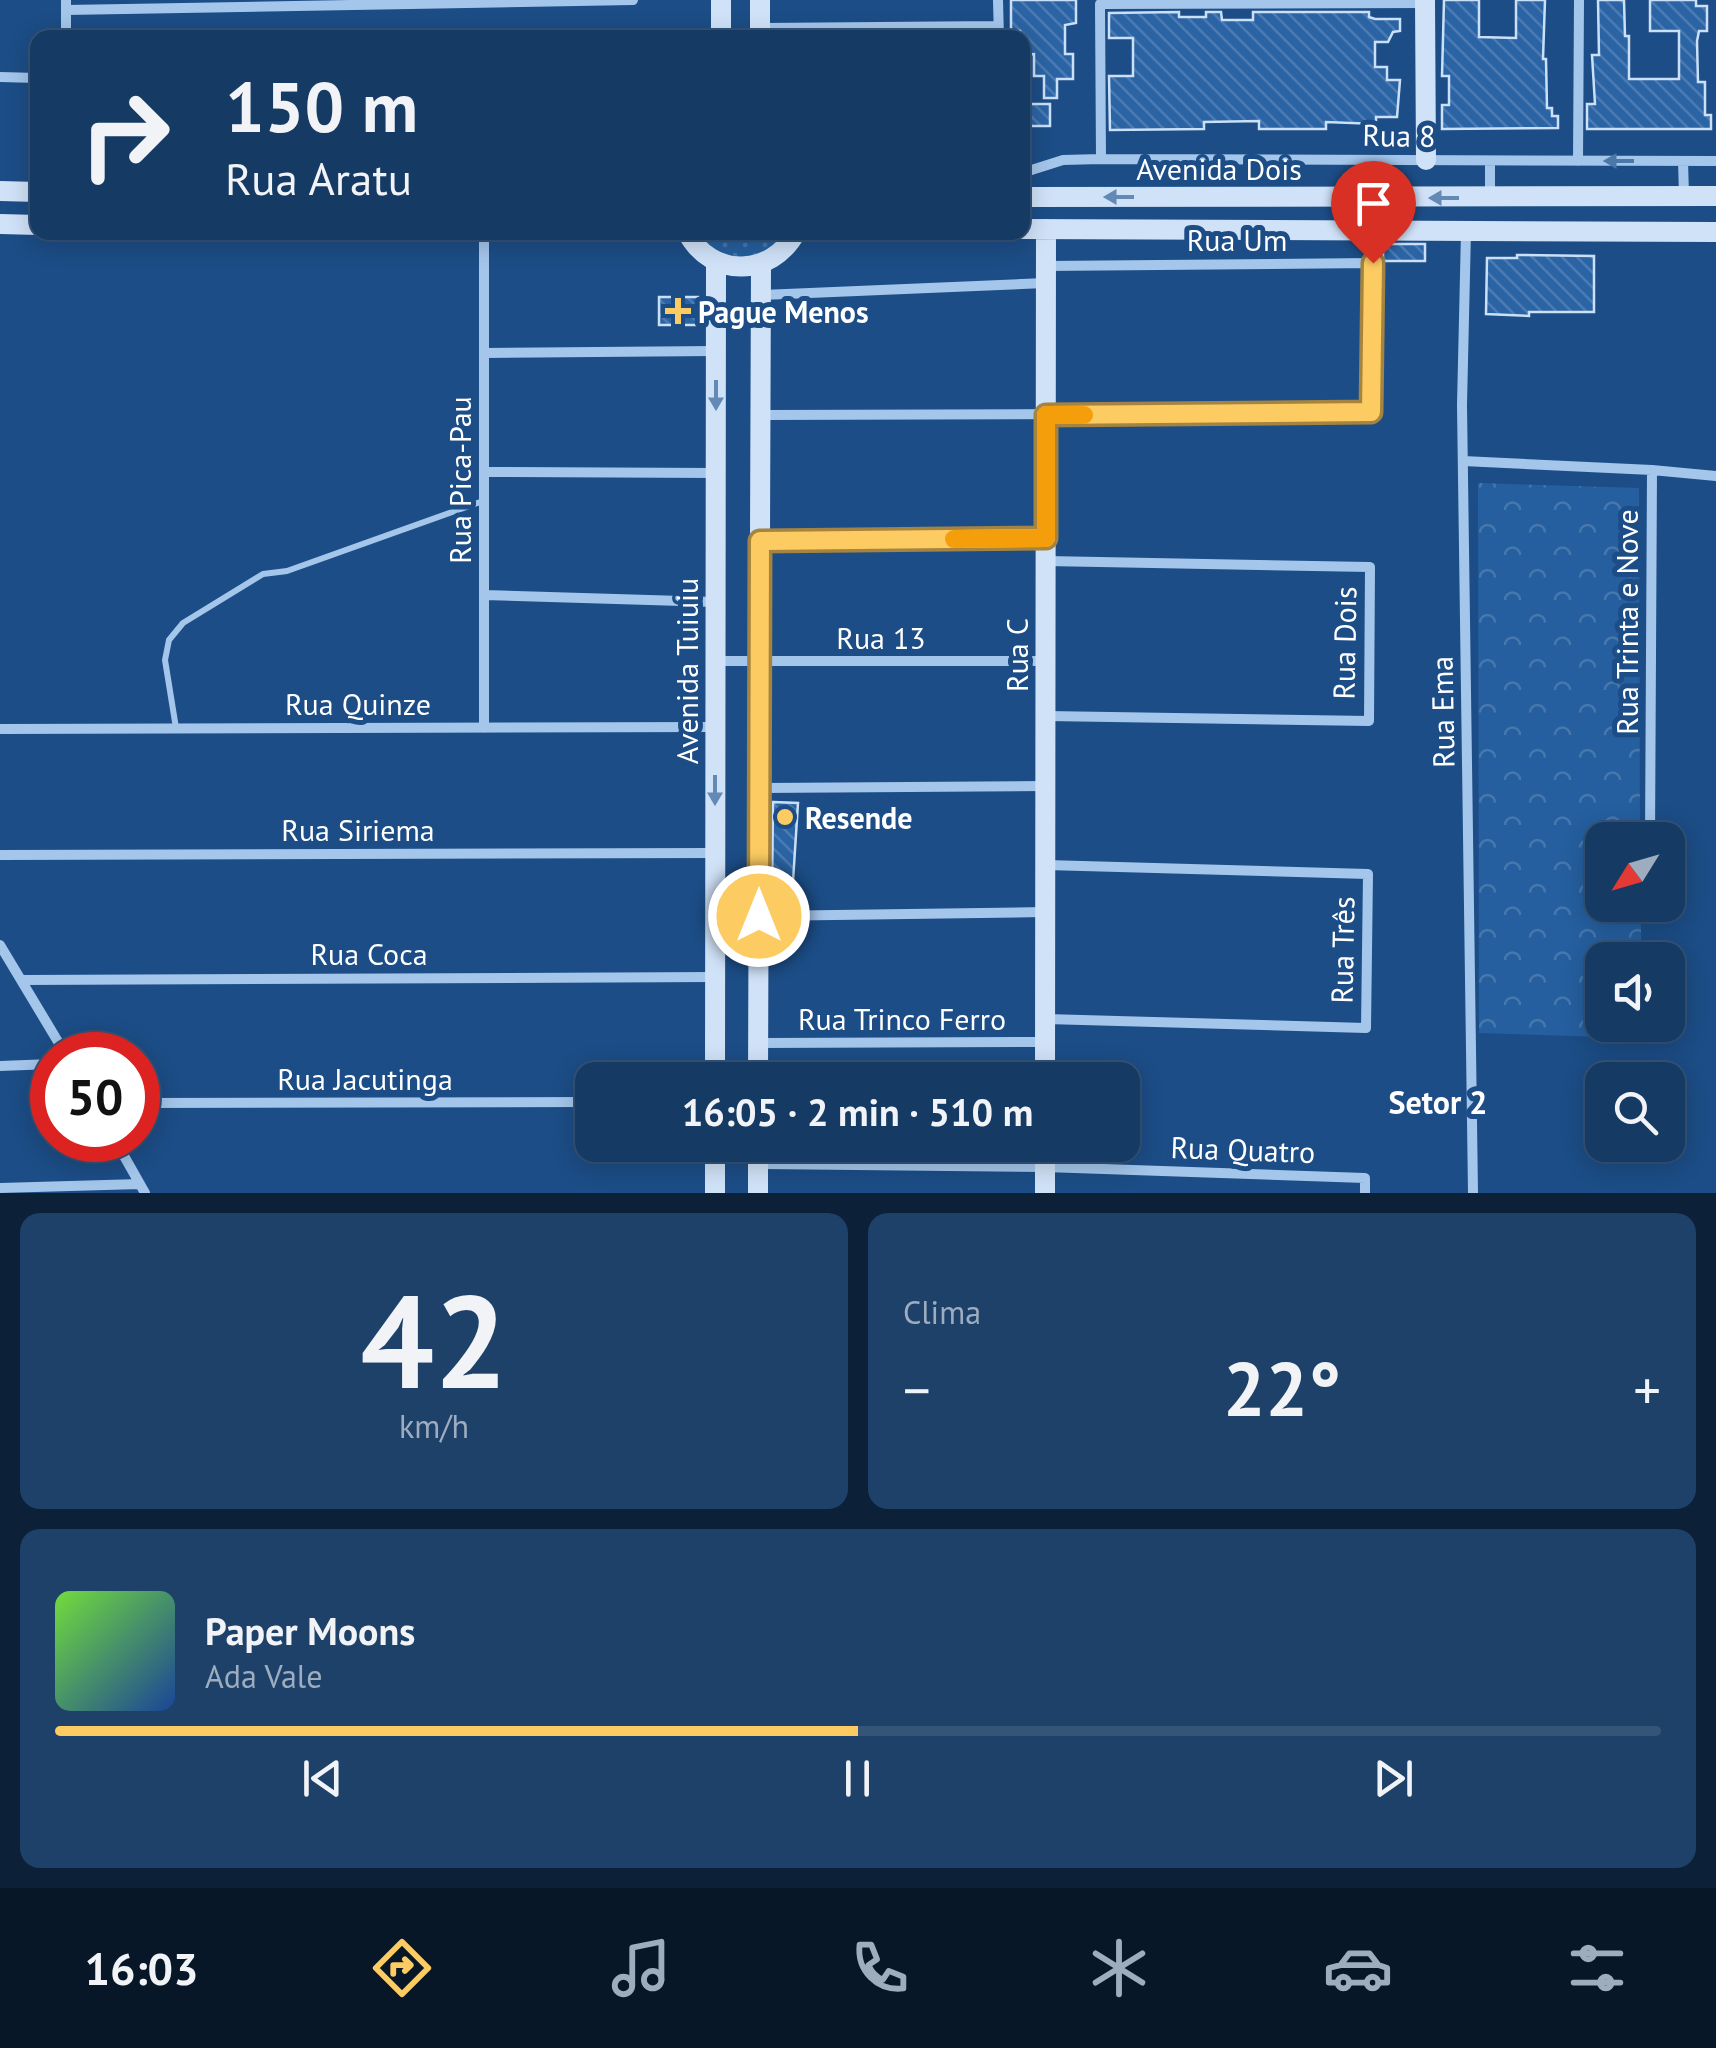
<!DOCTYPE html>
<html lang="pt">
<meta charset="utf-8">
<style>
body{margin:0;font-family:"PT Sans",sans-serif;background:#1e416a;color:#f1f3f6;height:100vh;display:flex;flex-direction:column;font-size:38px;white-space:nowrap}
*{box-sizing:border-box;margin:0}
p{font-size:32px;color:#9dadbf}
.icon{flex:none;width:55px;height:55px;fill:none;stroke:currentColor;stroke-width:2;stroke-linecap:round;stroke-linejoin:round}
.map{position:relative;height:1193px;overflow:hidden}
.sheet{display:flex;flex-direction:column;gap:20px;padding:20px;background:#0c2037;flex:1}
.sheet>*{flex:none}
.hud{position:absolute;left:30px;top:30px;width:1000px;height:210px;border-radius:20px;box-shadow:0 5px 25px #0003,0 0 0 2px #345478;background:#153a64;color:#f1f3f6;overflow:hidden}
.needle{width:65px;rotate:233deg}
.tools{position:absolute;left:1585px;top:822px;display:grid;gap:20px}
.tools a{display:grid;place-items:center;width:100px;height:100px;border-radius:20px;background:#153a64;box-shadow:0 5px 25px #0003,0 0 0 2px #345478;font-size:50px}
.speed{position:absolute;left:30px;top:1032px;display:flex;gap:20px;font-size:50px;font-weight:700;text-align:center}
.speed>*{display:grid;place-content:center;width:130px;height:130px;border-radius:50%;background:#153a64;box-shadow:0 5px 25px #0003,0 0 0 2px #345478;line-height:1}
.speed .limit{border:15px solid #d22;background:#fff;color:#111}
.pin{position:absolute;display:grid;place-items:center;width:85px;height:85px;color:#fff;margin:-102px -42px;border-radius:50% 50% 50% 0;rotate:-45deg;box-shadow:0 0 10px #0007}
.pin .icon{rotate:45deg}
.me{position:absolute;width:110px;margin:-55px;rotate:0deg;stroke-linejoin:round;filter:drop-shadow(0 0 8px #0008)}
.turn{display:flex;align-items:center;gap:35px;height:210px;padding:0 30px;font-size:45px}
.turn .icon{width:130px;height:130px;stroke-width:2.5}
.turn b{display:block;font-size:70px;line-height:85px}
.big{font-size:75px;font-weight:700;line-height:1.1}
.sheet .widget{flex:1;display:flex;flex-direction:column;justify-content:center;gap:15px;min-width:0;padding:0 35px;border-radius:20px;background:#1e416a}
.sheet .dial{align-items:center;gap:0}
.dial b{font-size:130px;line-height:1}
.song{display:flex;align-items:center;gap:30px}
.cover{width:120px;height:120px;border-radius:15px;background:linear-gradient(135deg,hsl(100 70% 55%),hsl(220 70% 35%))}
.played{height:10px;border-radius:5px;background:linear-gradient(90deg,#fccb62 50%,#345478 50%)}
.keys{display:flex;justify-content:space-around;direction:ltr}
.heat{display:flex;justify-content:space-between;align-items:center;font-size:55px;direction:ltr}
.sheet .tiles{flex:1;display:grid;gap:20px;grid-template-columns:1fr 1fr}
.widget:last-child{grid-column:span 2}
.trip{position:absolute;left:575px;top:1062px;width:565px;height:100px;border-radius:20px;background:#153a64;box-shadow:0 5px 25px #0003,0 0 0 2px #345478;font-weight:700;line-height:100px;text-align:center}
.tab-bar{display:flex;height:160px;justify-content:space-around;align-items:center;background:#081728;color:#9dadbf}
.tab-bar .icon{width:70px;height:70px}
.tab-bar .on{color:#fccb62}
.tab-bar b{font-size:45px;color:#f1f3f6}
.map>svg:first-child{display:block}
.grass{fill:url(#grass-dots)}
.park{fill:url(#park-crowns)}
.building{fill:url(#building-back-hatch);stroke:#c9e0f8;stroke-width:2.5}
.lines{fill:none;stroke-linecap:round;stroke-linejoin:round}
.lane{stroke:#a4c6eb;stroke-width:6}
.street{stroke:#a4c6eb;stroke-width:10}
.secondary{stroke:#d0e2f8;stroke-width:20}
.oneway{fill:#4c77a9}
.oneway2{fill:#6489b4}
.route-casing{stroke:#a48440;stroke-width:25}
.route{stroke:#fccb62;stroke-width:18}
.slow{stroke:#f59e0b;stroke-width:18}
.poi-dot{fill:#fccb62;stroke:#1c4d86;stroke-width:4}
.labels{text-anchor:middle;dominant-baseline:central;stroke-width:10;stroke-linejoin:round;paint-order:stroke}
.street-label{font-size:30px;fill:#fff;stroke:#1c4d86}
.poi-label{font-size:30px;font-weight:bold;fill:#fff;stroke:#1c4d86;text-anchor:start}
.neighbourhood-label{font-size:32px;font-weight:bold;fill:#fff;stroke:#1c4d86}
</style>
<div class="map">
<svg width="1716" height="1193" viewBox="0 0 1716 1193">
<defs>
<pattern id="grass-dots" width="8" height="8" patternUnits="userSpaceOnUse" patternTransform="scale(2.5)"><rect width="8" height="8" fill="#255f9f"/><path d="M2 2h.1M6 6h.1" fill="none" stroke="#4677ad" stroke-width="1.8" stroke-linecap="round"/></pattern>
<pattern id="park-crowns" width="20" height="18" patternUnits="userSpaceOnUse" patternTransform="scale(2.5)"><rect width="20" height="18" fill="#255f9f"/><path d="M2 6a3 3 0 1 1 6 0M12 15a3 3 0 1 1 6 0" fill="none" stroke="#4677ad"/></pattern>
<pattern id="building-back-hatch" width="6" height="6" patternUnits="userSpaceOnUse" patternTransform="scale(2.5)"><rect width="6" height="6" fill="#2b64a4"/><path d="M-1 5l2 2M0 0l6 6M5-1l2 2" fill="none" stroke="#4b7bb2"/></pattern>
</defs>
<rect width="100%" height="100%" fill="#1c4d86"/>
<path class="grass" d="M 690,233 L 781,233 C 769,258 750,259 724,261 Z"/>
<path class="park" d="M 1478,483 L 1639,488 L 1640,840 L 1602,840 L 1602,905 L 1641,905 L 1641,960 L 1602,960 L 1602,1025 L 1641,1025 L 1641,1038 L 1479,1033 Z"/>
<path class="building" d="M 1011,0 L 1076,0 L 1076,23 L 1065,25 L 1065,54 L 1073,54 L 1073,79 L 1057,79 L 1057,98 L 1044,98 L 1044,76 L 1034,76 L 1034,54 L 1022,55 L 1020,31 L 1011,31 Z
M 1444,0 L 1479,0 L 1479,37 L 1516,38 L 1516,0 L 1545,0 L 1543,59 L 1546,59 L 1547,108 L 1552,108 L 1552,116 L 1558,116 L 1558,128 L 1442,129 L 1442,105 L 1449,105 L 1449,76 L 1442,76 Z
M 1598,0 L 1624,0 L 1625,36 L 1629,36 L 1629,79 L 1679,79 L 1679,31 L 1650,31 L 1650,0 L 1696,0 L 1696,6 L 1707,6 L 1707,31 L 1699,31 L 1697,41 L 1698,82 L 1705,82 L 1705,115 L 1711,115 L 1711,129 L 1587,129 L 1587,104 L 1595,104 L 1592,55 L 1599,55 Z
M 1179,12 L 1179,17 L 1206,17 L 1206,12 L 1221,12 L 1222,20 L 1253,20 L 1253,12 L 1369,12 L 1369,17 L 1375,19 L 1400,19 L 1400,31 L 1393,32 L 1388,42 L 1375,42 L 1375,67 L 1387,67 L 1387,80 L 1400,80 L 1397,117 L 1376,117 L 1376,124 L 1326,122 L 1326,129 L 1259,129 L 1259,121 L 1204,122 L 1204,129 L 1110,130 L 1109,76 L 1133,76 L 1133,38 L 1109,38 L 1109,13 Z
M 1022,104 L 1050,104 L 1050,126 L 1022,126 Z
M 1383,244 L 1425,244 L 1425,261 L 1383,261 Z
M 1517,255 L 1594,256 L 1594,312 L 1529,312 L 1529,316 L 1486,314 L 1487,258 L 1517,258 Z
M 659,297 L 698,297 L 698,325 L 659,325 Z
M 773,802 L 798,803 L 792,897 L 772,896 Z"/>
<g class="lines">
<path class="lane" d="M 176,728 L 165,660 L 169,640 L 183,623 L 263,574 L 287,571 L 483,501"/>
<path class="street" d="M 998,0 L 999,38
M 66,10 L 633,0
M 761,28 L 998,26
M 66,38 L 66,0
M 0,77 L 38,78
M 1101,159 L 1100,4 L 1425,3
M 1578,161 L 1579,0
M 1683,161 L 1684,195
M 1490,162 L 1490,197
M 1022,173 L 1063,160 L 1101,159 L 1716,161
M 1466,231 L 1462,405 L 1473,1193
M 761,295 L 1045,283
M 484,353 L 715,351
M 761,415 L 1371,413 L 1373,263 L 1046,266
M 1463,461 L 1652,470 L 1716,476
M 484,472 L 715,473
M 760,541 L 1045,538
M 484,595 L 715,602
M 716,661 L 1045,661
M 1046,716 L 1369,721 L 1370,567 L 1046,561
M 484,728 L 484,232
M 0,729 L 714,727
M 759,788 L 1045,786
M 1650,840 L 1652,470
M 0,855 L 714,853
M 759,916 L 1045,912
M 0,945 L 66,1055
M 22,980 L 714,977
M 1046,1019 L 1366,1028 L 1368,874 L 1046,865
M 758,1043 L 1044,1042
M 0,1066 L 52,1064
M 138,1103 L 592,1102
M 115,1140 L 145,1193
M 758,1164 L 1045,1167 L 1365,1178 L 1365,1193
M 0,1188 L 140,1184"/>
<path class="secondary" d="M 760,0 L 760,38
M 1425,0 L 1426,160
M 721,38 L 721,0
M 0,191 L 38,192
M 1022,197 L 1716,196
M 0,224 L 38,225
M 1022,229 L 1716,232
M 687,232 C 711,279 772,277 796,232
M 715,1080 L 716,262
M 758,1080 L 761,265
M 1045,1080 L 1046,229
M 715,1193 L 715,1145
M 758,1193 L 758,1145
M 1045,1193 L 1045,1145"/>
</g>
<defs><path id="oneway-solid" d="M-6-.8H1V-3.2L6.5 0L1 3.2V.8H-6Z" transform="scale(2.5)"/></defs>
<use class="oneway" href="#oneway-solid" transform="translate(1619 161) rotate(-180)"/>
<g class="oneway2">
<use href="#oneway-solid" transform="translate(1119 197) rotate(-180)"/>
<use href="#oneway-solid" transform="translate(1444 198) rotate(-180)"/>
<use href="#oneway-solid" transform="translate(716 395) rotate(90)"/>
<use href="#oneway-solid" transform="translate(715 790) rotate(90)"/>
</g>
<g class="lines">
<defs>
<path id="route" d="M 759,916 L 760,541 L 1046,538 L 1046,415 L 1371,412 L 1373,263"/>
</defs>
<use href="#route" class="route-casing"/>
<use href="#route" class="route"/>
<path class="slow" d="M 954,539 L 1046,538 L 1046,415 L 1084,415"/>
</g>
<g class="poi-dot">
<path d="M673 296h10v10h10v10h-10v10h-10v-10h-10v-10h10z"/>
<circle cx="785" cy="817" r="10"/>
</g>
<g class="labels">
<g class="street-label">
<text transform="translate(1399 135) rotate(1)">Rua 8</text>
<text x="1219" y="168">Avenida Dois</text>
<text x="1237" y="239">Rua Um</text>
<text transform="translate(459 480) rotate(-90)">Rua Pica-Pau</text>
<text transform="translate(1626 622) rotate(-90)">Rua Trinta e Nove</text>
<text x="881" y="637">Rua 13</text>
<text transform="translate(1344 643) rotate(-89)">Rua Dois</text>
<text transform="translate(1016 655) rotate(-90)">Rua C</text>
<text transform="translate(686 671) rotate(-90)">Avenida Tuiuiu</text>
<text x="358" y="703">Rua Quinze</text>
<text transform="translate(1442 712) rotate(-91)">Rua Ema</text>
<text x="358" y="829">Rua Siriema</text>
<text transform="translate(1342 950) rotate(-89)">Rua Três</text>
<text x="369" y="953">Rua Coca</text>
<text x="902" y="1018">Rua Trinco Ferro</text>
<text x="365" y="1078">Rua Jacutinga</text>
<text transform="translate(1243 1149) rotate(2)">Rua Quatro</text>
</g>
<g class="poi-label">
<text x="698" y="311">Pague Menos</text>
<text x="805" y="817">Resende</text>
</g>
<g class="neighbourhood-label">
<text x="1438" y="1102">Setor 2</text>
</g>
</g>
</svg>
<div class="tools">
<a><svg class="needle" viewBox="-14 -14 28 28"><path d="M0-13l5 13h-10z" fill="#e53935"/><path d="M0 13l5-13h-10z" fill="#9dadbf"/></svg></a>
<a><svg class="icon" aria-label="sound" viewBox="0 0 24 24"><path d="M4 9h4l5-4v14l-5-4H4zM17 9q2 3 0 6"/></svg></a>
<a><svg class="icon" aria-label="search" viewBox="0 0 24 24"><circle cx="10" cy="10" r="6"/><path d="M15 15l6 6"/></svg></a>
</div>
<div class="speed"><div class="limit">50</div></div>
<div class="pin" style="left:1373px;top:263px;background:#d93025"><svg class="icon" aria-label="arrive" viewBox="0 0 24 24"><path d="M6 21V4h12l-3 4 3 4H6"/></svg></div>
<svg class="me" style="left:759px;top:916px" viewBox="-20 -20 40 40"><circle r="17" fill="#fccb62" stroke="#fff" stroke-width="3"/><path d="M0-11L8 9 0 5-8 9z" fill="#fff"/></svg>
<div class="trip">16:05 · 2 min · 510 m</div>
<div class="hud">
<div class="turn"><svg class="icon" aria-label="right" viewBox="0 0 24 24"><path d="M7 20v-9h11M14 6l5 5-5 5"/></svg><div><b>150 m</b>Rua Aratu</div></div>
</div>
</div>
<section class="sheet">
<div class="tiles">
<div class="widget dial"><b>42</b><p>km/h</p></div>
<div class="widget"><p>Clima</p>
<div class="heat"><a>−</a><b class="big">22°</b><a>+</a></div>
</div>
<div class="widget">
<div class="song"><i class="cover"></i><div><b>Paper Moons</b><p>Ada Vale</p></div></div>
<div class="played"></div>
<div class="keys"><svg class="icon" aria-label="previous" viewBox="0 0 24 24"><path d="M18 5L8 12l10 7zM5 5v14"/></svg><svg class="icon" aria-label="pause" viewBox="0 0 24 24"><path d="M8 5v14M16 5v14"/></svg><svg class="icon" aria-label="next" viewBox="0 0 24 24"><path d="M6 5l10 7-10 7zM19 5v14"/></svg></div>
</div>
</div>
</section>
<nav class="tab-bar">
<b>16:03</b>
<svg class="icon on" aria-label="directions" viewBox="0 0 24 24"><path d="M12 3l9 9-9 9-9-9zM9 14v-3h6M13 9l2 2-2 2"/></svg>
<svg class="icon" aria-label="music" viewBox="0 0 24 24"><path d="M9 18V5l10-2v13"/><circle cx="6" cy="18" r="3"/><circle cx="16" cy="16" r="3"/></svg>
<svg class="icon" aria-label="phone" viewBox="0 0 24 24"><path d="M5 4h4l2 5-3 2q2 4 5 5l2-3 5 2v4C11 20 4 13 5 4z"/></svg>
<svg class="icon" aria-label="climate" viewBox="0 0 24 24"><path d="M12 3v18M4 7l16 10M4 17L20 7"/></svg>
<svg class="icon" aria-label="car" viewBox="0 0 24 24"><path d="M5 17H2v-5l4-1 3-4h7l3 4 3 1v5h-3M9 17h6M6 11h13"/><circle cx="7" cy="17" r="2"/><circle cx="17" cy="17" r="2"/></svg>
<svg class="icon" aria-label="filters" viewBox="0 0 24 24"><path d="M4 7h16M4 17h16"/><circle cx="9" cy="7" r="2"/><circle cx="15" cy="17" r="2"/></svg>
</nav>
